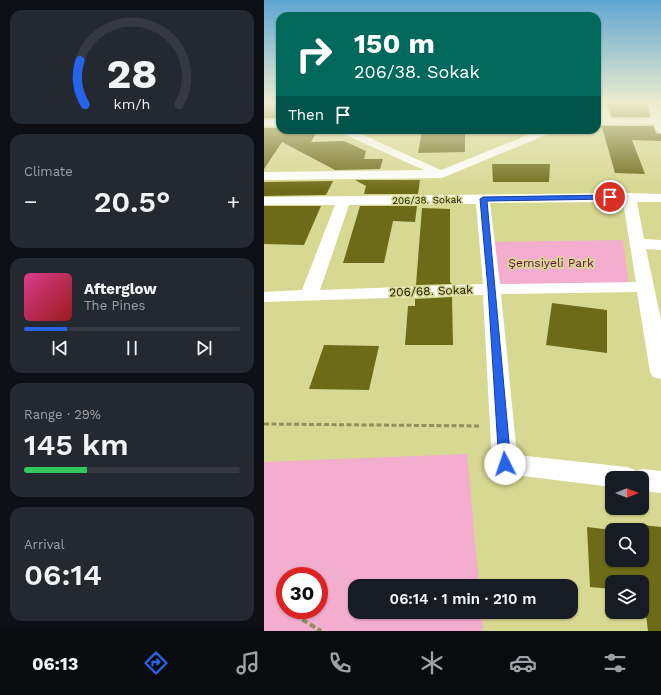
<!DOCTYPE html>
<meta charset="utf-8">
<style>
body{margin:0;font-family:"Work Sans",sans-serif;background:#242831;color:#f1f3f6;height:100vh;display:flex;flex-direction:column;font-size:15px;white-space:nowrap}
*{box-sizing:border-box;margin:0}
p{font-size:13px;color:#9ea1a6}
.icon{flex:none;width:22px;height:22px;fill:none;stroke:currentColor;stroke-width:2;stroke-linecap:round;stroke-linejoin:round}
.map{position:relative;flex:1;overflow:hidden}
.drawer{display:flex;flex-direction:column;gap:10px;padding:10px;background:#0d0f14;width:264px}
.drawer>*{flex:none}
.top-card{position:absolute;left:12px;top:12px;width:325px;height:122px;border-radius:12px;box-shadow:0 1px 3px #0004;background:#00695c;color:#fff;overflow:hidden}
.needle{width:26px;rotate:90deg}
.fabs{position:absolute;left:341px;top:471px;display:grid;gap:8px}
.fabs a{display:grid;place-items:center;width:44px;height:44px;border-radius:8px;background:#171b24;box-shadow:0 1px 3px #0004;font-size:20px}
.speed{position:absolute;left:12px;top:567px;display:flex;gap:8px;font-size:20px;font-weight:700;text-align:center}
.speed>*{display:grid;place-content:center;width:52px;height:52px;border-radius:50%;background:#171b24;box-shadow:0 1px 3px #0004;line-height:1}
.speed .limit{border:6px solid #d22;background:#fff;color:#111}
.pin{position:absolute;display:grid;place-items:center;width:34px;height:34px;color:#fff;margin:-17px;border:2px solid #fff;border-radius:50%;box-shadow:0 1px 4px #0007}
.me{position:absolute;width:44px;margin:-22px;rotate:356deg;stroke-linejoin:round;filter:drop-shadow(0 0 3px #0008)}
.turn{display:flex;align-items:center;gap:14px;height:84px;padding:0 12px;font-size:18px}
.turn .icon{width:52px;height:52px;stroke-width:2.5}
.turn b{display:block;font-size:28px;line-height:34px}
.then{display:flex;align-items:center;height:38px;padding:0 12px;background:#0003;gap:8px;font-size:15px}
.big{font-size:30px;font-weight:600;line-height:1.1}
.drawer .card{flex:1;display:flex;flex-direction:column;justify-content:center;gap:6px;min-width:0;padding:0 14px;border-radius:12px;background:#242831}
.drawer .dial{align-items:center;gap:0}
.dial svg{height:104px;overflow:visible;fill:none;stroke:#363941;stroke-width:7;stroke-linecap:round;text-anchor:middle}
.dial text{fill:#f1f3f6;stroke:none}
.song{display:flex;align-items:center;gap:12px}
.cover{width:48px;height:48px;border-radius:6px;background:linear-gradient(135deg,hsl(330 70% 55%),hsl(0 70% 35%))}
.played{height:4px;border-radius:2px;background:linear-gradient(90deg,#2563eb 20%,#363941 20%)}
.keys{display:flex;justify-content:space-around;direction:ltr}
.heat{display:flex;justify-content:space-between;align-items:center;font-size:22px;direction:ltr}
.charge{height:6px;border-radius:3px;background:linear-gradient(90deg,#34c759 29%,#363941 0)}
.trip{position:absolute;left:84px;top:579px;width:230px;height:40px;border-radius:12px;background:#171b24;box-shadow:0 1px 3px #0004;font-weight:600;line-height:40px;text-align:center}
.menu{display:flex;height:64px;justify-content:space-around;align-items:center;background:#090b0e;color:#9ea1a6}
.menu .icon{width:28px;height:28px}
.menu .selected{color:#2563eb}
.menu b{font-size:18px;color:#f1f3f6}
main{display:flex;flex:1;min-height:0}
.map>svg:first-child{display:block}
.green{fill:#f2adcf;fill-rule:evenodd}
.building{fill:#6d6b18}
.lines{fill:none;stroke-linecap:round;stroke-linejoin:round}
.path-far1{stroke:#90905b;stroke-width:3;stroke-dasharray:5 2.5;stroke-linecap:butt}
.path{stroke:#90905b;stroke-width:4;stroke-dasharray:6 3;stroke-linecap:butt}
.minor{fill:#fff;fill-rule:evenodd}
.route{fill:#2563eb;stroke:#184099}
.labels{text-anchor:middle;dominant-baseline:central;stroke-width:3.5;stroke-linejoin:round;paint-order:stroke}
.far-street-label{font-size:10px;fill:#181700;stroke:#d7d891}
.park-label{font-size:12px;fill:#650e44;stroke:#d7d891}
.street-label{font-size:12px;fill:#181700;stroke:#d7d891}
</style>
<main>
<section class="drawer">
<div class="card dial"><svg viewBox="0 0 100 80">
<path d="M14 69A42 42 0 1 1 86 69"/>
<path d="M14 69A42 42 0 0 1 10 35" stroke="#2563eb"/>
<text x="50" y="56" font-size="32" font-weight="700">28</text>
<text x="50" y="72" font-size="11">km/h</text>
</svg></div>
<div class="card"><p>Climate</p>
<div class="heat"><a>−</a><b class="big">20.5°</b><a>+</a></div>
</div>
<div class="card">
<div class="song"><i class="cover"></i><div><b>Afterglow</b><p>The Pines</p></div></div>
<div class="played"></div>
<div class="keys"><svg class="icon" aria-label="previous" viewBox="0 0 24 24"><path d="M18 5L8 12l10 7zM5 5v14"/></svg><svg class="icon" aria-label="pause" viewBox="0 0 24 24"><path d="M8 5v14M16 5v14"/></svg><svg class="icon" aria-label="next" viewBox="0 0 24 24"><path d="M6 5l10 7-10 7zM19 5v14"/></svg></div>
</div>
<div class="card"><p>Range · 29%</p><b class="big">145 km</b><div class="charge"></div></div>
<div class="card"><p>Arrival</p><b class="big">06:14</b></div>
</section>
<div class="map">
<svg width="397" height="631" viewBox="0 0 397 631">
<rect width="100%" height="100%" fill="#d7d891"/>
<path class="green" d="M 359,240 L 365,284 L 236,285 L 227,242 Z
M 203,454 L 215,586 L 91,586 L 91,612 L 218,612 L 219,631 L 0,631 L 0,462 ZM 21,576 L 55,576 L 55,610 L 21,610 Z"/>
<path class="building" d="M 0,102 L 16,102 L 16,118 L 0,118 Z
M 342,102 L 383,103 L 386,117 L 348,117 Z
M 333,126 L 389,126 L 392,133 L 397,134 L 397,141 L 368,140 L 381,174 L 351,173 L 338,127 L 333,129 Z
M 0,128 L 16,128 L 16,130 L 54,130 L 47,142 L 80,141 L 102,151 L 100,159 L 119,159 L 116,169 L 71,170 L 18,142 L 0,169 Z
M 158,130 L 201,130 L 201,152 L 154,153 Z
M 228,164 L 286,164 L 285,182 L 229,182 Z
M 91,180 L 156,180 L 154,194 L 100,194 L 102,186 Z
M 0,181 L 0,182 L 69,181 L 62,195 L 0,196 Z
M 0,206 L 57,206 L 40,245 L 0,244 Z
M 96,206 L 153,206 L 151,222 L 129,221 L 120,263 L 79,263 Z
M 158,208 L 186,209 L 186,282 L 188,284 L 152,285 Z
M 188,297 L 189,345 L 141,345 L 144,306 L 151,306 L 151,299 Z
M 288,303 L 343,310 L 343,353 L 282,345 Z
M 60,345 L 115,346 L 105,390 L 45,389 Z
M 378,525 L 397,527 L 397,631 L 384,631 L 378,582 L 348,582 L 348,589 L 326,587 L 323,527 L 348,530 L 348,560 L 378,560 Z"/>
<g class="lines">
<path class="path-far1" d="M 0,424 L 216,426"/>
<path class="path" d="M 23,610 L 57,631"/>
<path class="minor" d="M 333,102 L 341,102 L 347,119 L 388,118 L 384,102 L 394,102 L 397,112 L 397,133 L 393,132 L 390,124 L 333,125 L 333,119 L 337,119 Z
M 0,120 L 16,120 L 16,126 L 0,126 Z
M 74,130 L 88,130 L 177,170 L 276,130 L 290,130 L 289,132 L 178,178 L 0,180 L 0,172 L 160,170 L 75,132 Z
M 365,193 L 397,194 L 397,202 L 373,202 L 380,239 L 397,240 L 397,250 L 382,249 L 397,320 L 397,379 L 389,377 L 386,372 L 373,292 L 237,294 L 253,455 L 363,467 L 373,471 L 378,469 L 397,471 L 397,493 L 378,491 L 378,478 L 348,478 L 348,487 L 241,474 L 232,471 L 228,464 L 219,295 L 0,302 L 0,292 L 38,290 L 71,205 L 0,205 L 0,197 ZM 359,202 L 372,282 L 236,284 L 226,203 ZM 212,204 L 219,284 L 56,290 L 85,205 Z"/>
</g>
<linearGradient id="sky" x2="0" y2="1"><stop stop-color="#5fa5d2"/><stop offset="0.54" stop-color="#ededce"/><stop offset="1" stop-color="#ededce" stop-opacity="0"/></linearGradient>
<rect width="397" height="190" fill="url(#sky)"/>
<path class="route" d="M 346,195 L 349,197 L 348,199 L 223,201 L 247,464 L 245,467 L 241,469 L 237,467 L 235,464 L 224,289 L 216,199 L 219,197 Z"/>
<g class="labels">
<g class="far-street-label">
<text transform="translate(163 200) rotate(-1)">206/38. Sokak</text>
</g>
<g class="park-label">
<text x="287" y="263">Şemsiyeli Park</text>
</g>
<g class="street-label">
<text transform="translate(167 291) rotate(-2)">206/68. Sokak</text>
</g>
</g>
</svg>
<div class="fabs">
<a><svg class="needle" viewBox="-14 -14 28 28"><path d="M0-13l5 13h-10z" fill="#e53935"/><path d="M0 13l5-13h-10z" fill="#9ea1a6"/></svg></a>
<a><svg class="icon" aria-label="search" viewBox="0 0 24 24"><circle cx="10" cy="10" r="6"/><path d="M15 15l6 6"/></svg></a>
<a><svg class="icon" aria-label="layers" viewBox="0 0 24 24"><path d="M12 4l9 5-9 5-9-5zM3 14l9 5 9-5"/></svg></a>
</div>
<div class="speed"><div class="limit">30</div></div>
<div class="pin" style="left:346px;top:197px;background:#d93025"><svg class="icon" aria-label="arrive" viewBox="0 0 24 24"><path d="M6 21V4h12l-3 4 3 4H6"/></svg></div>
<svg class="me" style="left:241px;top:464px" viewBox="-20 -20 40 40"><circle r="19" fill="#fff"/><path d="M0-13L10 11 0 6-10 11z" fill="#2563eb"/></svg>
<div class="trip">06:14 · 1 min · 210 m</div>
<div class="top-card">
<div class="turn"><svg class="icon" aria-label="right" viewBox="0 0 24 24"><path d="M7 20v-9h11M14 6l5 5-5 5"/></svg><div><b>150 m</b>206/38. Sokak</div></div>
<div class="then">Then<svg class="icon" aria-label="arrive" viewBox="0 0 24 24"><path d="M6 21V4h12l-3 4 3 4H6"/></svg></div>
</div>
</div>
</main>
<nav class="menu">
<b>06:13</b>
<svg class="icon selected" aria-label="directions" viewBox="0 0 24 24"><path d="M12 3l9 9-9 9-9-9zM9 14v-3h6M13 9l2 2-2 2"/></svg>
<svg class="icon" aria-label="music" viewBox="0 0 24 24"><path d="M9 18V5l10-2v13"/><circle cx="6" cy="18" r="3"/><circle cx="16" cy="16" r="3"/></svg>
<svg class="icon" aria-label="phone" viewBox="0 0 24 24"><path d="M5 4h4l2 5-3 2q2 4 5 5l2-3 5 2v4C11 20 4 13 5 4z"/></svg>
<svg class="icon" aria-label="climate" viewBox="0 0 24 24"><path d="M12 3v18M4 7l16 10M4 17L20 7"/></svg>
<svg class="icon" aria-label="car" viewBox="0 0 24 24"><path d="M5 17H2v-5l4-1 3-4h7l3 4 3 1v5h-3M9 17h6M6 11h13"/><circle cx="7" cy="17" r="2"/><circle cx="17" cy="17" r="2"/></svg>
<svg class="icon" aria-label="filters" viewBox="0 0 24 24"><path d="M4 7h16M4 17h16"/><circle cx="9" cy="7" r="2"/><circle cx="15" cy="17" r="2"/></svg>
</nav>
